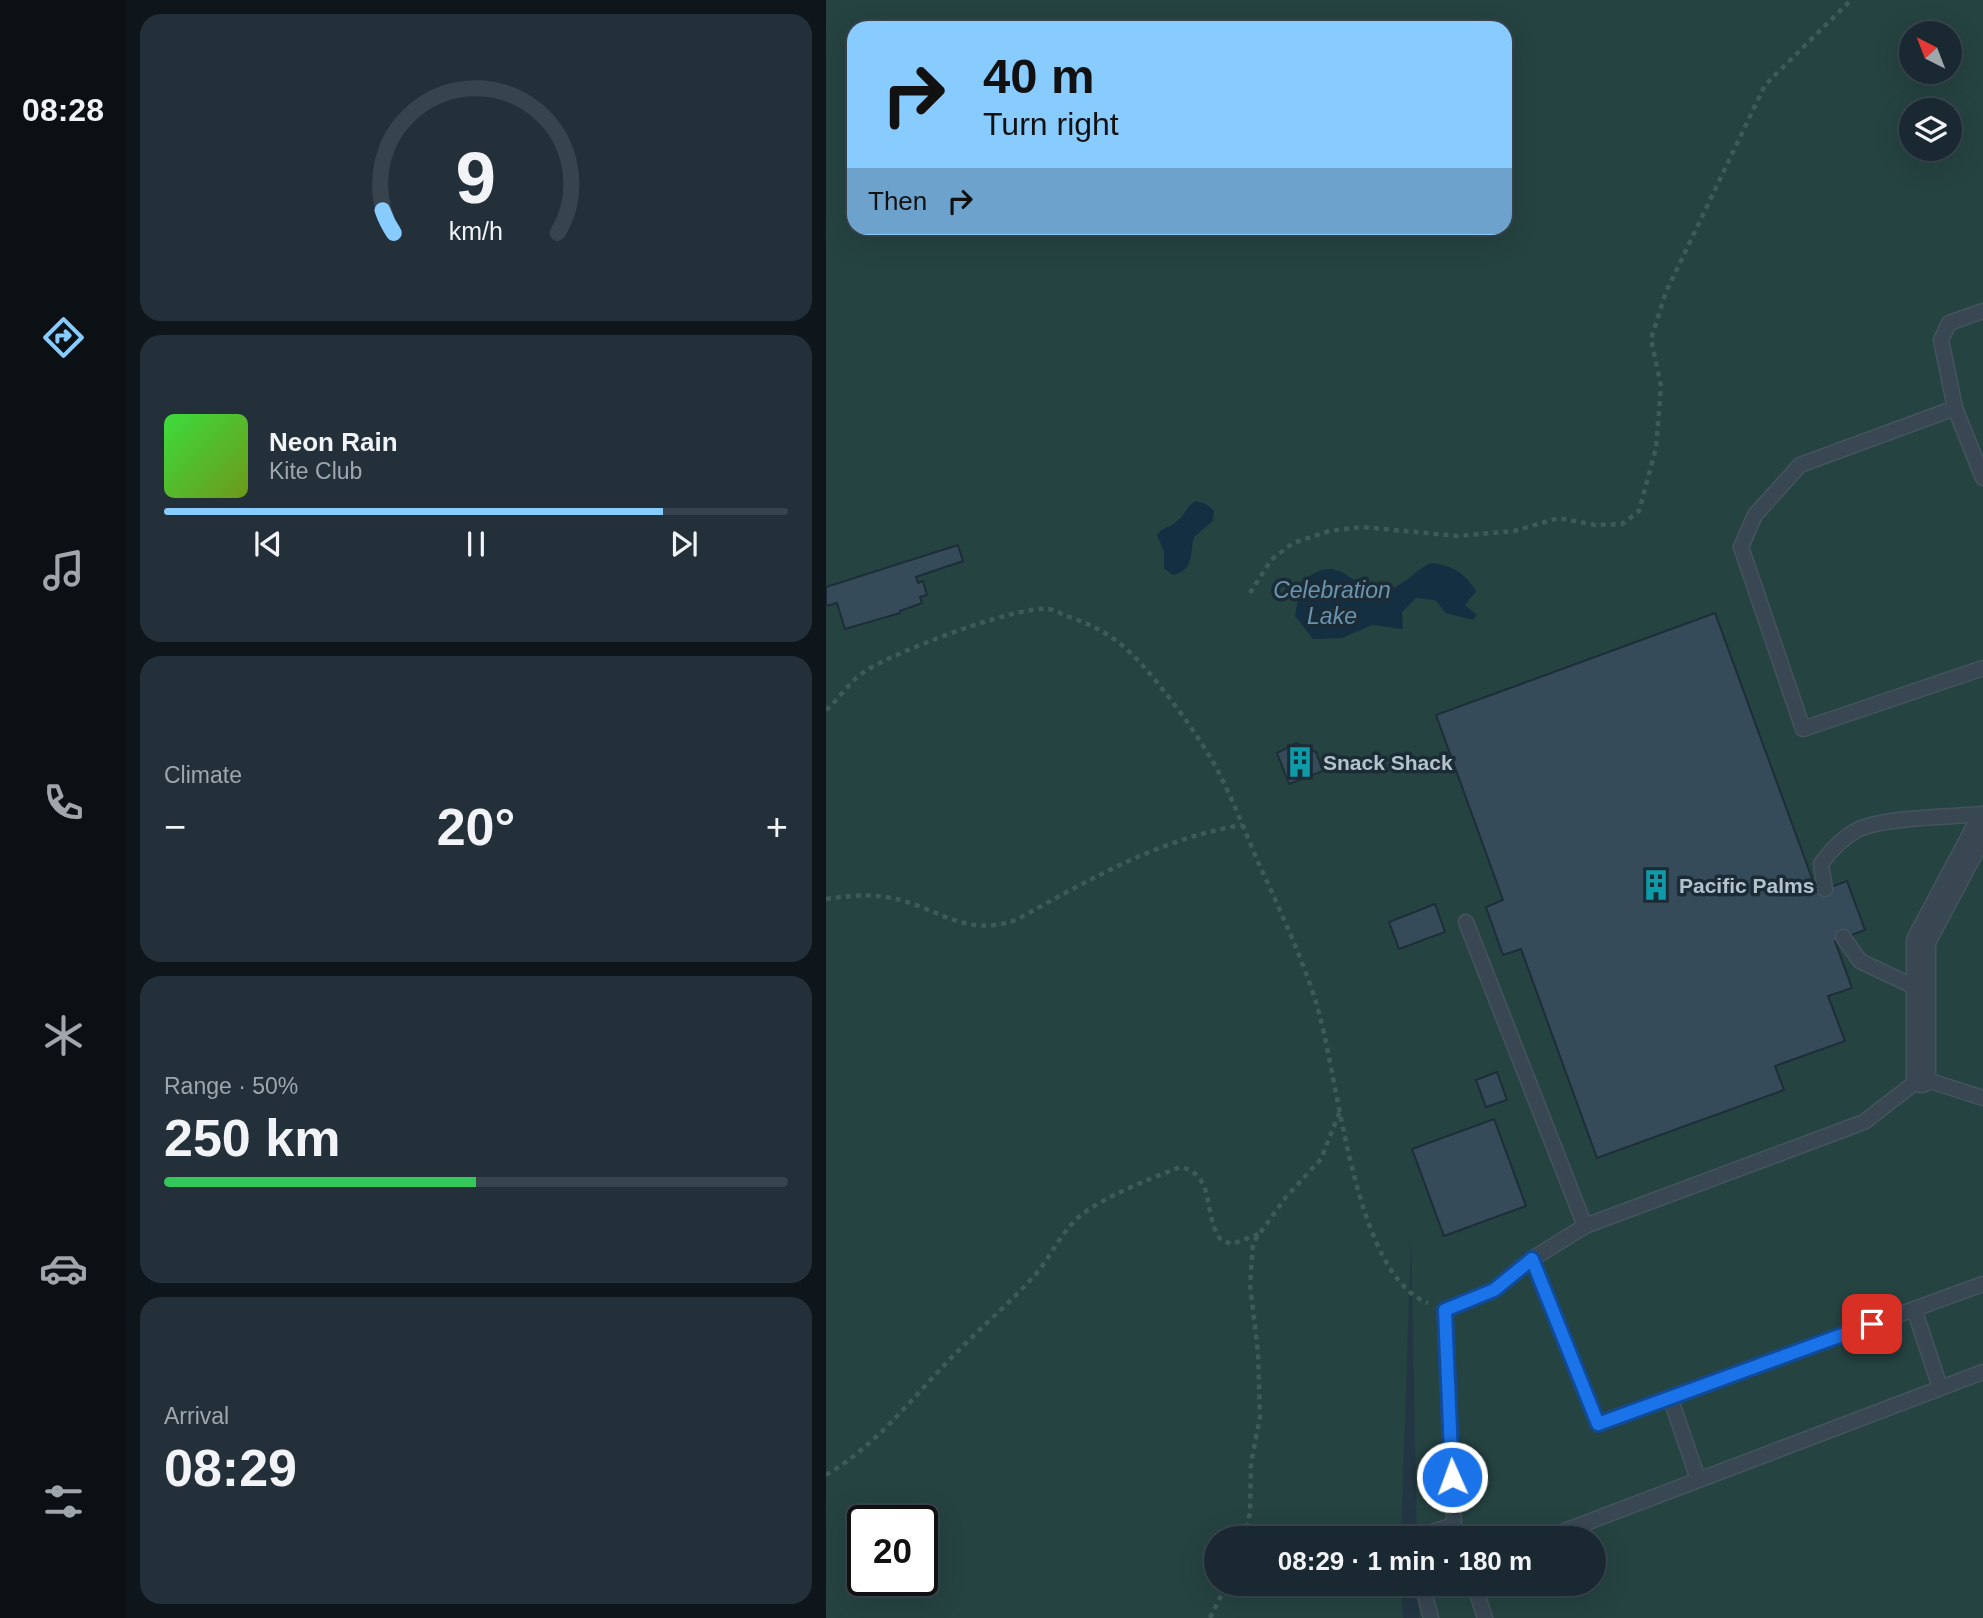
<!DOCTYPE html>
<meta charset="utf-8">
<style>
body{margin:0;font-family:Helvetica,sans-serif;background:#23303a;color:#f1f3f6;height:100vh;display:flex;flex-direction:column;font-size:26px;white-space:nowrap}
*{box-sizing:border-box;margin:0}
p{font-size:23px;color:#9fa6ac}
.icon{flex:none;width:38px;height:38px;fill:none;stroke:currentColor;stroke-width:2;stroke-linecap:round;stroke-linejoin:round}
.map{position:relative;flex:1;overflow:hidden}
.details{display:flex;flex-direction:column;gap:14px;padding:14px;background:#0e161c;width:700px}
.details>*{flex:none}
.banner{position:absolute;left:21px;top:21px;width:665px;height:214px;border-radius:21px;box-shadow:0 7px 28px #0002,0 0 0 2px #38444d;background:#87cbff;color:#111;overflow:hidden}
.needle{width:46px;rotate:318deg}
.tools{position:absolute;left:1073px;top:21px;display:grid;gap:14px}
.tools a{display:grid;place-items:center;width:63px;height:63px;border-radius:50%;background:#1a2832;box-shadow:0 7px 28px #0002,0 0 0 2px #38444d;font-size:35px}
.speed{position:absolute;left:21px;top:1505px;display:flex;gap:14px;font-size:35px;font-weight:700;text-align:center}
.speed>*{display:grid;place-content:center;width:91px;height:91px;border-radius:50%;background:#1a2832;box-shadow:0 7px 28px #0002,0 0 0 2px #38444d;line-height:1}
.speed .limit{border:4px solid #111;border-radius:10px;background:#fff;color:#111}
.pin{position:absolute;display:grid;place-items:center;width:60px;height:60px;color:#fff;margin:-30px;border-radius:14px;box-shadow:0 4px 10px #0006}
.me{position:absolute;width:77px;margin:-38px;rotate:358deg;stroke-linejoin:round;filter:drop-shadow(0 0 5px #0008)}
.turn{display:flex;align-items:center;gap:24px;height:147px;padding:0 21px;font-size:32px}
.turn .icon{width:91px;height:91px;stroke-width:2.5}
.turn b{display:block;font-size:49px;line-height:60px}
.then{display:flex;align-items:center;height:66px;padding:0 21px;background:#0003;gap:14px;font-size:26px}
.big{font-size:52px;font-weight:700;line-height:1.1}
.details .tile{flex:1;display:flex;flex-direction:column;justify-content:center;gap:10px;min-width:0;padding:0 24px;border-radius:21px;background:#23303a}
.details .dial{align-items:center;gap:0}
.dial svg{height:182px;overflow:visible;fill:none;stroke:#38444d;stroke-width:7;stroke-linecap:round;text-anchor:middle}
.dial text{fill:#f1f3f6;stroke:none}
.song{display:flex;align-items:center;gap:21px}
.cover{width:84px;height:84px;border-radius:10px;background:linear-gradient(135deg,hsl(120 70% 55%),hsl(80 70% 35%))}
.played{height:7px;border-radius:4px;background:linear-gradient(90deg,#87cbff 80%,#38444d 80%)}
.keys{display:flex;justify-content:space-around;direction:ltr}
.heat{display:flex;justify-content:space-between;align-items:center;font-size:38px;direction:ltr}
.charge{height:10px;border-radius:5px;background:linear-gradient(90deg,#34c759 50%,#38444d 0)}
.trip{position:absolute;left:378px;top:1526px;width:402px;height:70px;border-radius:35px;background:#1a2832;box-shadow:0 7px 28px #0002,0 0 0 2px #38444d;font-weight:700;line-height:70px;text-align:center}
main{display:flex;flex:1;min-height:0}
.menu{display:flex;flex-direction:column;width:126px;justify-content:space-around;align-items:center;background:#0a1014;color:#9fa6ac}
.menu .icon{width:49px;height:49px}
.menu .active{color:#87cbff}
.menu b{font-size:32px;color:#f1f3f6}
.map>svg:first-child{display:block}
.green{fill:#254341;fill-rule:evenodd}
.water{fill:#152f42}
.building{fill:#354b59;stroke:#1e2e39;stroke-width:2}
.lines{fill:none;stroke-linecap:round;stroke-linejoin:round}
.lane-casing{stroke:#44535e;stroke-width:17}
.street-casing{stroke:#44535e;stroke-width:31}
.path{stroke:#3e5b58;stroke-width:4.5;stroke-dasharray:5 5;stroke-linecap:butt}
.lane{stroke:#384752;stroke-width:14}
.street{stroke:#384752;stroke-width:28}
.route-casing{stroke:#114b97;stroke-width:18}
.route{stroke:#1a73e8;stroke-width:12}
.labels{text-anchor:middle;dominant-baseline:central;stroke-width:7;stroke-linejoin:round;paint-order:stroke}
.poi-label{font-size:21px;font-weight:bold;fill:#b4c2cc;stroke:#1c2c37;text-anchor:start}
.water-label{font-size:23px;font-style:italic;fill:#6a94ae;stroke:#1c2c37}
</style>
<main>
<nav class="menu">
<b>08:28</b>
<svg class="icon active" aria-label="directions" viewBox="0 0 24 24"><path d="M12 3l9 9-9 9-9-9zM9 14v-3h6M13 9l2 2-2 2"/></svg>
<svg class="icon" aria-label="music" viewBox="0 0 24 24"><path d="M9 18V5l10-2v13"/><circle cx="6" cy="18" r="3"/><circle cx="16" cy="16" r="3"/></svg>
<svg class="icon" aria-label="phone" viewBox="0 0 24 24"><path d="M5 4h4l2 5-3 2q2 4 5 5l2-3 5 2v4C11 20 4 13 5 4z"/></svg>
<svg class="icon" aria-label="climate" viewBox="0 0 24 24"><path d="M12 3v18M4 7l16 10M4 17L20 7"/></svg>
<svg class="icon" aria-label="car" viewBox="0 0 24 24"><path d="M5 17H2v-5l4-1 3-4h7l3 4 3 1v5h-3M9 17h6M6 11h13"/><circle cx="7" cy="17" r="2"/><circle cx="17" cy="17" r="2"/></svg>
<svg class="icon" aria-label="filters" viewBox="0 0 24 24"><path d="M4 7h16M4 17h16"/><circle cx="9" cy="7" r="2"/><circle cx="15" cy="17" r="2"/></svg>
</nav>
<section class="details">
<div class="tile dial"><svg viewBox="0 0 100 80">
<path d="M14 69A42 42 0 1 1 86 69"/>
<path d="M14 69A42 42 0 0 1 9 59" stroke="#87cbff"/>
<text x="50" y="56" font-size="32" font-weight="700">9</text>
<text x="50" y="72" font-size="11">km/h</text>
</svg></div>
<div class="tile">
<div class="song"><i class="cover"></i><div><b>Neon Rain</b><p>Kite Club</p></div></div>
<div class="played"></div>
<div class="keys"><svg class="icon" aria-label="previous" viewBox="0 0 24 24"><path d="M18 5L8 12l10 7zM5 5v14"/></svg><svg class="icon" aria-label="pause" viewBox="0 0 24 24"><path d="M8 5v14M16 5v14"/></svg><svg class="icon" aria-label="next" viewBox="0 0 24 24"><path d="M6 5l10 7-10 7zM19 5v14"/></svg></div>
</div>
<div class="tile"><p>Climate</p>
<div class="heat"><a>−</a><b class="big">20°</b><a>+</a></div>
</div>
<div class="tile"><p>Range · 50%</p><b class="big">250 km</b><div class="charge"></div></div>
<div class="tile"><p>Arrival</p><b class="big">08:29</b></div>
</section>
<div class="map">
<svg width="1157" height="1618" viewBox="0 0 1157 1618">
<rect width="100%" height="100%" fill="#233643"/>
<path class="green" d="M 0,0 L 1157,0 L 1157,1618 L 593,1618 L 592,1584 L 768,1584 L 768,1538 L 591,1538 L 585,1241 L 575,1538 L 390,1538 L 390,1584 L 575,1584 L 577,1618 L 0,1618 ZM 28,28 L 679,28 L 679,228 L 28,228 ZM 1085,33 L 1124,33 L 1124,72 L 1085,72 ZM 1085,110 L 1124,110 L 1124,149 L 1085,149 ZM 37,1521 L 96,1521 L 96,1580 L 37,1580 Z"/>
<path class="water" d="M 370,501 L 380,504 L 388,511 L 387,521 L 368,537 C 363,554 369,570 347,575 L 338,568 L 338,552 L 331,535 C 336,527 343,528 350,522 C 359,516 360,506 370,501 Z
M 605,563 C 627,566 638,572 650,591 L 639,605 L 651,615 L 647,620 L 620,613 L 609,600 L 590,598 L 576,612 L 577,629 L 546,625 L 516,638 L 487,639 L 469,616 L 475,582 C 518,548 521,592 559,590 C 575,589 590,569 605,563 Z"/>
<path class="building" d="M 132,545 L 137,561 L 90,577 L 92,583 L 97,581 L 101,595 L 94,597 L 96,603 L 74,611 L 74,613 L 19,629 L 11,603 L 0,606 L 0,587 Z
M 889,613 L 991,892 L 1021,881 L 1039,930 L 1009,941 L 1026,988 L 1002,996 L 1019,1041 L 949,1066 L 958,1090 L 771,1158 L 695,949 L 677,955 L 660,907 L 677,900 L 610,715 Z
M 470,743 L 490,752 L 497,771 L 463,784 L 451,753 Z
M 609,904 L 619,932 L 573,949 L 563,922 Z
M 671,1072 L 681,1100 L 660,1107 L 650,1080 Z
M 668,1119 L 700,1206 L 618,1236 L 586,1149 Z"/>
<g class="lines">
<defs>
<path id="lane" d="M 1157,311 L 1123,323 L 1115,340 L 1129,408 L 974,465 L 929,515 L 915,547 L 977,729 L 1157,668
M 1129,408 L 1157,478
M 999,889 L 995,864 C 1004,851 1016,838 1031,830 C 1057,817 1126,817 1157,814
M 640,922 L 759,1226
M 1017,937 L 1034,961 L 1095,990
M 1157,1098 L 1095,1078 L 1038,1122 L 759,1226 L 706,1259 L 772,1424 L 1157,1284
M 1088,1309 L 1114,1387
M 844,1397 L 872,1479
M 599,1538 L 599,1534 L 628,1525
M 632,1538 L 628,1525 L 619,1310 L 668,1290 L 706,1259
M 720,1538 L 1157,1372
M 596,1584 L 605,1618
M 648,1584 L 659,1618"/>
<path id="street" d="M 1095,1078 L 1095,941 L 1157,824"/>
</defs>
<use href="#lane" class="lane-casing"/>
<use href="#street" class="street-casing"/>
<path class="path" d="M 424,593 L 445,560 L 467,543 L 503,531 L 536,527 L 632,536 L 688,531 L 733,518 L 769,525 L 796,524 L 813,511 L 830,448 L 835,386 L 825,339 L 840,292 L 939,85 L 1025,0
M 0,710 C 14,698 23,682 38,672 C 65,653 189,606 221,609 C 227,609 235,614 241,616 C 260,623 277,630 293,643 C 322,664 378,742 394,775 C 409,804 420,835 433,864 C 453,908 474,953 489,999 C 513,1072 526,1274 602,1303
M 0,899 C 20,896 40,894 60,897 C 108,904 137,939 190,920 C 263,880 332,839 416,825
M 0,1475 C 51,1445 87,1397 128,1355 C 154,1328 183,1304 208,1276 C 227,1255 237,1226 262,1210 C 289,1192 324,1179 354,1167 C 391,1174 376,1216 395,1240 L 406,1244 L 433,1234
M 419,1538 L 424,1513 L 425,1463 L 434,1417 L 432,1352 L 424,1285 L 427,1243 L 460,1197 L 495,1159 L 514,1111
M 384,1618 L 401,1584"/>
<use href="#lane" class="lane"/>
<use href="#street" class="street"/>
</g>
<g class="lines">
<defs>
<path id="route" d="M 626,1477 L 619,1310 L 668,1290 L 706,1259 L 772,1424 L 1046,1324"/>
</defs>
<use href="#route" class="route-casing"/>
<use href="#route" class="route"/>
</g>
<defs>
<symbol id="building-bare" viewBox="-9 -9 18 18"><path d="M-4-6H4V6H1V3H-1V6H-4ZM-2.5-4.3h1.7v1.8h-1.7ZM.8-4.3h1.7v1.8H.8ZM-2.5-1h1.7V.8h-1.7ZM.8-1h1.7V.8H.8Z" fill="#0f9aa8" stroke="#1c2c37" stroke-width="2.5" paint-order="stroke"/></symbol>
</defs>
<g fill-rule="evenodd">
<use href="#building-bare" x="452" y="740" width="44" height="44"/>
<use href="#building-bare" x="808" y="863" width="44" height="44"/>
</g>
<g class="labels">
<g class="poi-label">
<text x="497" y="762">Snack Shack</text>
<text x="853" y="885">Pacific Palms</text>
</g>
<g class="water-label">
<text x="506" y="590">Celebration<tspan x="506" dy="26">Lake</tspan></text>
</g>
</g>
</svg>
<div class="tools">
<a><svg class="needle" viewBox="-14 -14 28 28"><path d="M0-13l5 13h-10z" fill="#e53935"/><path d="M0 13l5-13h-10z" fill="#9fa6ac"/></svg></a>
<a><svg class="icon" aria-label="layers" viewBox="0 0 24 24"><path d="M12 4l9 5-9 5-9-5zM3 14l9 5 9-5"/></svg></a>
</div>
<div class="speed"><div class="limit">20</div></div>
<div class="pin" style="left:1046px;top:1324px;background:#d93025"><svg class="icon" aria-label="arrive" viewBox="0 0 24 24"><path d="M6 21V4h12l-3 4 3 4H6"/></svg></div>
<svg class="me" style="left:626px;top:1477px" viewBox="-20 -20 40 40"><circle r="17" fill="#1a73e8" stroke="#fff" stroke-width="3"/><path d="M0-11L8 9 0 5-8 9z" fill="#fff"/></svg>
<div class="trip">08:29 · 1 min · 180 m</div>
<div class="banner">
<div class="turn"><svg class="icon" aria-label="right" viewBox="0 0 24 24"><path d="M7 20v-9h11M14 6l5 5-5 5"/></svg><div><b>40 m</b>Turn right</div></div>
<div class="then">Then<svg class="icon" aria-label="right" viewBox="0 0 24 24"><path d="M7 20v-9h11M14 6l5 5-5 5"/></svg></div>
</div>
</div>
</main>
